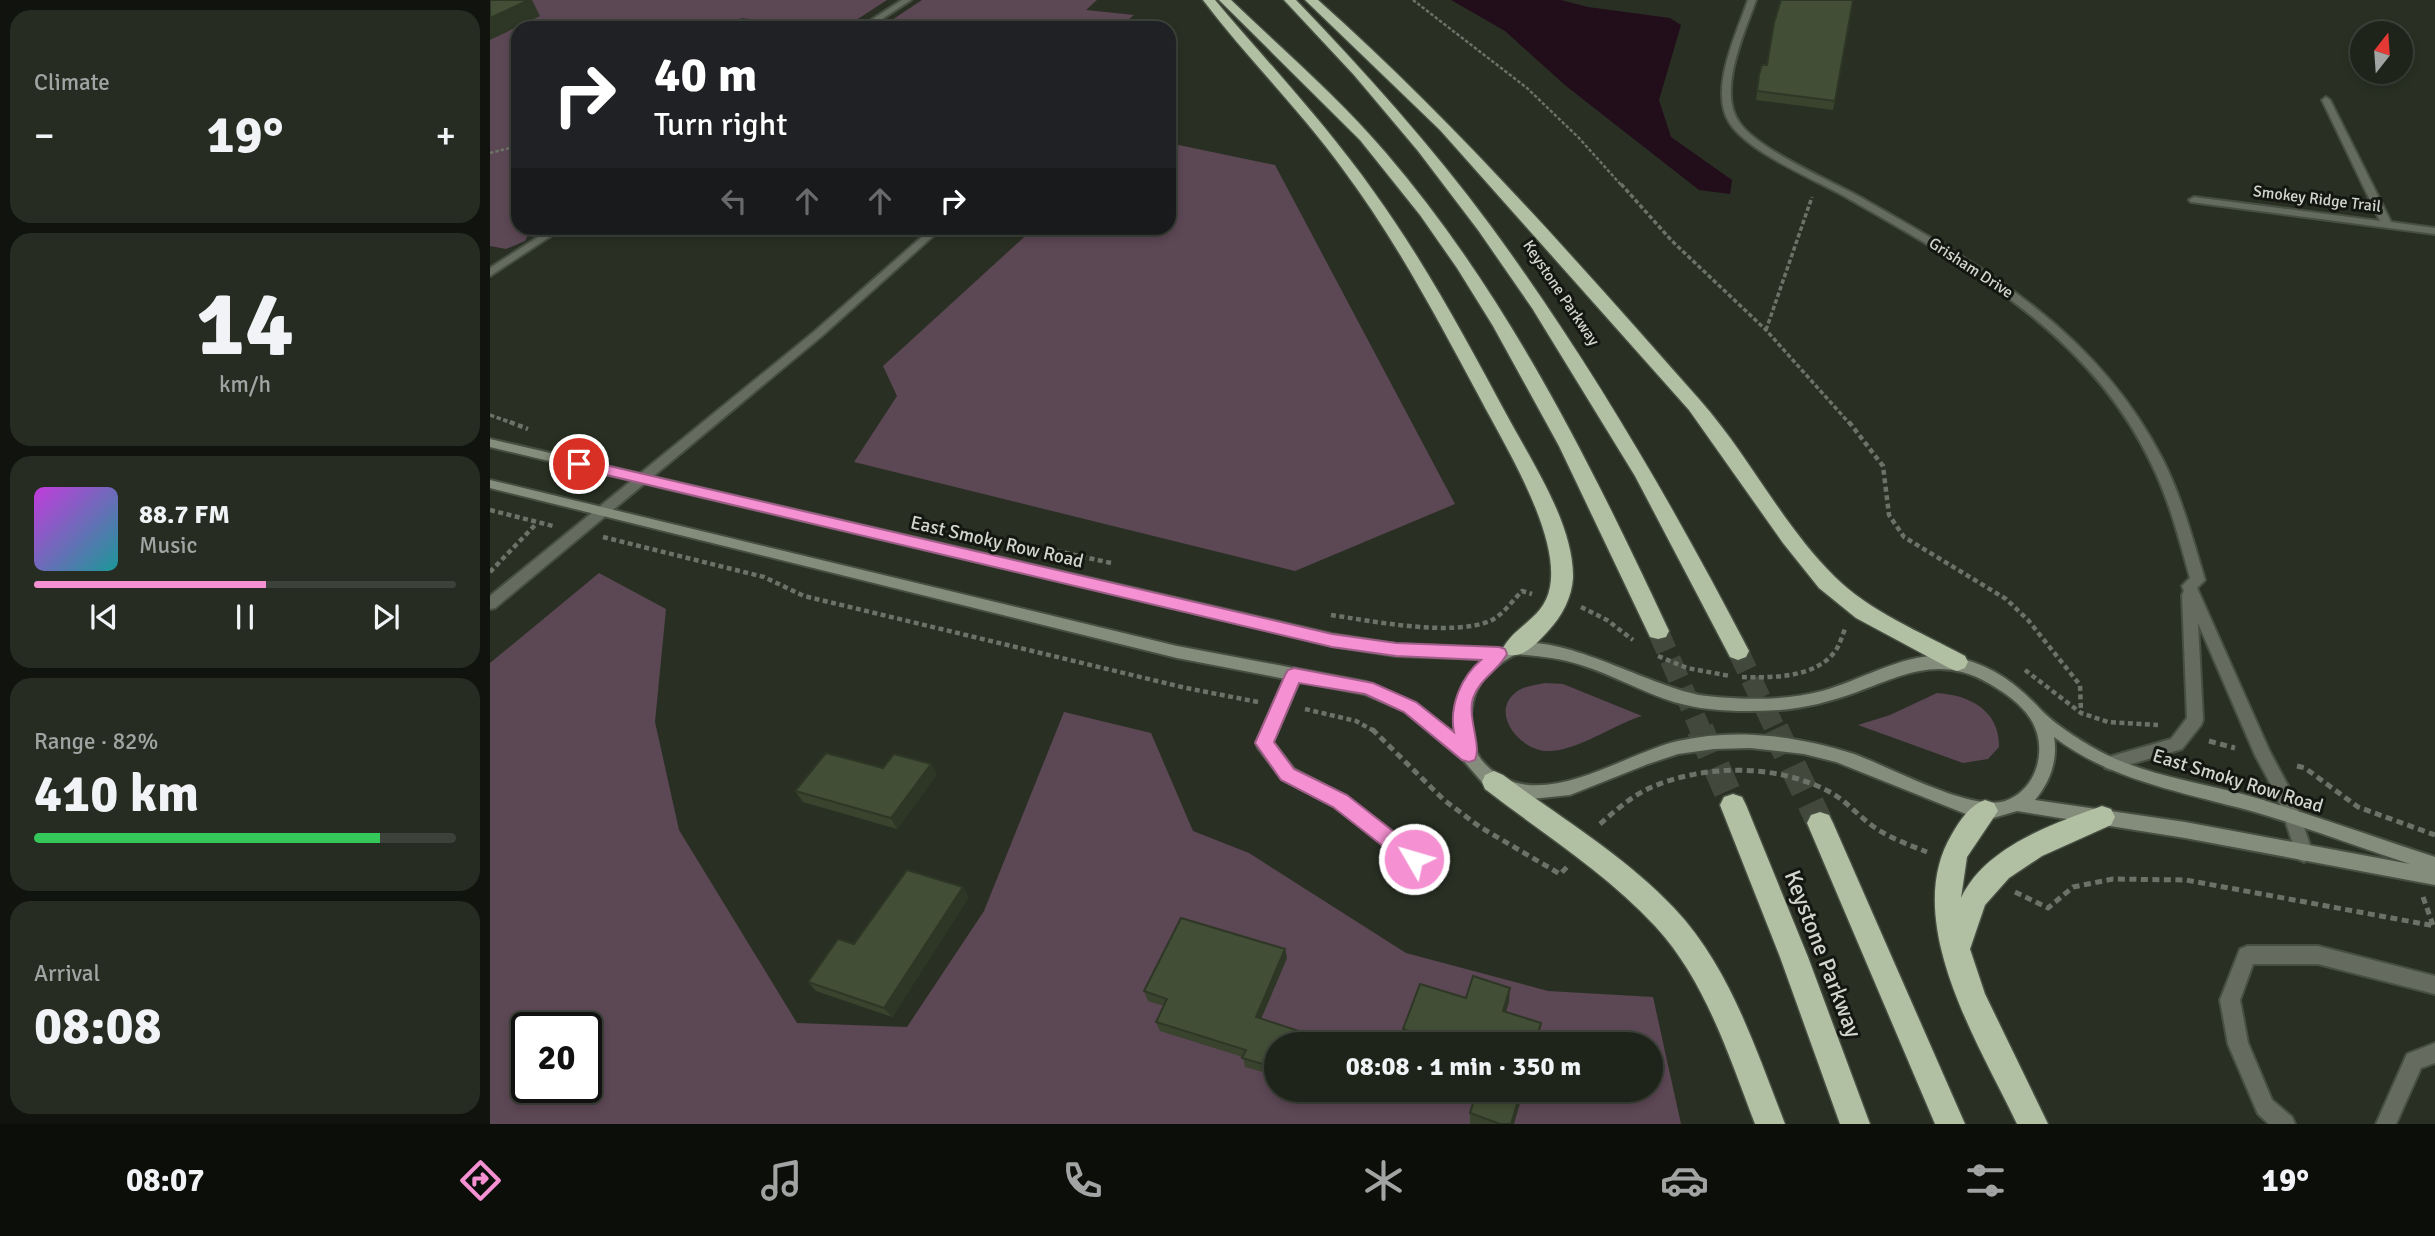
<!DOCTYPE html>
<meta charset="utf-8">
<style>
body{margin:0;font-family:Signika,sans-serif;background:#272c23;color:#f1f3f6;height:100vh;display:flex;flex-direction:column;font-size:26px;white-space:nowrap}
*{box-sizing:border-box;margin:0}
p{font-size:23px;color:#a1a4a2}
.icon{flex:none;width:38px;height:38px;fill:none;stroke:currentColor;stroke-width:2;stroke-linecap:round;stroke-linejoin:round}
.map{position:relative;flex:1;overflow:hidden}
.sheet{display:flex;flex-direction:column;gap:10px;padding:10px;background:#11140e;width:490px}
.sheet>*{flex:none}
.top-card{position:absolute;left:21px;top:21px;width:665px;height:214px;border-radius:21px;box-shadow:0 4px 10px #0003,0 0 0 2px #3c4139;background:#202124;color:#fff;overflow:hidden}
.needle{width:46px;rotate:17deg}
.tools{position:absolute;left:1860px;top:21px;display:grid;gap:14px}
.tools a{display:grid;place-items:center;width:63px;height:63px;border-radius:50%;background:#1f241a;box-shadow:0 4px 10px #0003,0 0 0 2px #3c4139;font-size:35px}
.speed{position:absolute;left:21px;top:1012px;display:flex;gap:14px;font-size:35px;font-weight:700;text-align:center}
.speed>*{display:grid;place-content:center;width:91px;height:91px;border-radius:50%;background:#1f241a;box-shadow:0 4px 10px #0003,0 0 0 2px #3c4139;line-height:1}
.speed .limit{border:4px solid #111;border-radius:10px;background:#fff;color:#111}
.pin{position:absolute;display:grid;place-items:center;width:60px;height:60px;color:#fff;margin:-30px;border:4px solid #fff;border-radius:50%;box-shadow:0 2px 7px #0007}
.me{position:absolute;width:77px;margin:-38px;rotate:308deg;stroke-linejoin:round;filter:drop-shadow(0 0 5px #0008)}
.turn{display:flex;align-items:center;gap:24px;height:147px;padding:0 28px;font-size:32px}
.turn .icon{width:91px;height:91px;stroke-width:2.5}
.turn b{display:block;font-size:49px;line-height:60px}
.lanes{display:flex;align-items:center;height:66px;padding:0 28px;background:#0003;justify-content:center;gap:35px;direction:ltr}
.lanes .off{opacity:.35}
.big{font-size:52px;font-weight:700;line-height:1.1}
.sheet .widget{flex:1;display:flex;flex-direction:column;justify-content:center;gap:10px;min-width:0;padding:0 24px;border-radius:21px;background:#272c23}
.sheet .dial{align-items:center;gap:0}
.dial b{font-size:91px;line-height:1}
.song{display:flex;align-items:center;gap:21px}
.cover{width:84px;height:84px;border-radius:10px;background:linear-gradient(135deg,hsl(290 70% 55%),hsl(180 70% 35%))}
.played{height:7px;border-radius:4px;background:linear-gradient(90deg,#f591d2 55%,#3c4139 55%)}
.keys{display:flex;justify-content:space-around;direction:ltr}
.heat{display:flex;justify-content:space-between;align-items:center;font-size:38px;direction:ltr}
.charge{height:10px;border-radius:5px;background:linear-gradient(90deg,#34c759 82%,#3c4139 0)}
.trip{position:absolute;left:774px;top:1032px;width:399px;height:70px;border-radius:35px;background:#1f241a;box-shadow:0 4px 10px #0003,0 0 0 2px #3c4139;font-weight:700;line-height:70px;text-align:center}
.tab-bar{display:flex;height:112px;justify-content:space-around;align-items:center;background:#0c0e0a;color:#a1a4a2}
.tab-bar .icon{width:49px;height:49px}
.tab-bar .selected{color:#f591d2}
.tab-bar b{font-size:32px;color:#f1f3f6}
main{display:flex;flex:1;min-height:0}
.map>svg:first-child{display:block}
.green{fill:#5c4754;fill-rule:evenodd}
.water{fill:#220d1b}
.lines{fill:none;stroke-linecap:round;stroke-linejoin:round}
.highway-tunnel-far1{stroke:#42493c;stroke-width:21;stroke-dasharray:21 10;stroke-linecap:butt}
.highway-tunnel{stroke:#42493c;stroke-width:27;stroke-dasharray:27 14;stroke-linecap:butt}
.lane-casing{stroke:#474e42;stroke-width:4}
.street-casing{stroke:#474e42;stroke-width:4}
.secondary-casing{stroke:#474e42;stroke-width:4}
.highway-casing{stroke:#474e42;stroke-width:3}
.path-far3{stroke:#6c7267;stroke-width:2.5;stroke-dasharray:3.5 2;stroke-linecap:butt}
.path-far2{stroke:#6c7267;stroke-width:3.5;stroke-dasharray:4.5 2.5;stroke-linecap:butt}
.path-far1{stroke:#6c7267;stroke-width:4.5;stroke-dasharray:5 3.5;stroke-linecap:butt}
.path{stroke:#6c7267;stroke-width:5;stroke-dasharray:7 4.5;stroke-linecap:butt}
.lane{fill:#656b5f;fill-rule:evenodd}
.street{fill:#656b5f;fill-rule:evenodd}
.secondary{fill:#848d7b;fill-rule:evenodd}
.highway{fill:#b1bfa3;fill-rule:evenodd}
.wall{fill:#39432e}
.shaded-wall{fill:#2e3726}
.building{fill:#424e36;stroke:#2e3726;stroke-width:2}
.route{fill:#f591d2;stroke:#9f5e88;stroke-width:2}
.labels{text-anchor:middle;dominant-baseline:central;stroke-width:6;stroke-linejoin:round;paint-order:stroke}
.far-street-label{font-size:16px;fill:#d1d5cd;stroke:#141711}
.street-label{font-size:19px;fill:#d1d5cd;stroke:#141711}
.near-street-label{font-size:23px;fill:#d1d5cd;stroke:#141711}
</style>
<main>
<section class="sheet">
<div class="widget"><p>Climate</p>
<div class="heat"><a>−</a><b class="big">19°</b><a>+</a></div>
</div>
<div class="widget dial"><b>14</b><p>km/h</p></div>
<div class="widget">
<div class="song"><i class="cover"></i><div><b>88.7 FM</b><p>Music</p></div></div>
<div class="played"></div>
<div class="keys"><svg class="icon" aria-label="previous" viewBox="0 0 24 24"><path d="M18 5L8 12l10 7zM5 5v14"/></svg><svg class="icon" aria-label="pause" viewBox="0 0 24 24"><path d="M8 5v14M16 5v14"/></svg><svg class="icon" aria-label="next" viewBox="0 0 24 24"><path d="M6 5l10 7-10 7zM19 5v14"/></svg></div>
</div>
<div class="widget"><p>Range · 82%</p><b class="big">410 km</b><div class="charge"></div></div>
<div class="widget"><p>Arrival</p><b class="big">08:08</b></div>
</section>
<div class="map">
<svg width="1945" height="1124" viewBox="0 0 1945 1124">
<rect width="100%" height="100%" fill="#293023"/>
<path class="green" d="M 0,0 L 397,0 L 354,28 L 28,28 L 28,228 L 50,228 L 38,235 L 35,241 L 16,249 L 0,246 Z
M 432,0 L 607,0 L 596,10 L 644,15 L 628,28 L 390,28 Z
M 679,143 L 785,165 L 965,504 L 805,571 L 364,462 L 407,396 L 393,366 L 544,228 L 679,228 Z
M 109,573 L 176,609 L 165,722 L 189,830 L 307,1023 L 417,1027 L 494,911 L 574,712 L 661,733 L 703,831 L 759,853 L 916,953 L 1058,991 L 1163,997 L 1191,1124 L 0,1124 L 0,663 ZM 37,1027 L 96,1027 L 96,1087 L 37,1087 ZM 786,1045 L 1160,1045 L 1160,1090 L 786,1090 Z
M 1055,683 L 1073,684 L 1152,716 C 1122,725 1085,753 1055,751 C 1030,749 1000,714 1025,693 C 1033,686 1045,685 1055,683 Z
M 1447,693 C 1480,695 1510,711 1509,747 L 1498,759 L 1473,763 L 1368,725 L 1400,715 Z"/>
<path class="water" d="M 961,0 L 1071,0 L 1098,7 L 1180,18 L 1191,25 L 1169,100 L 1181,137 L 1242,180 L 1240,194 L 1209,190 L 1076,86 L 1015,31 Z"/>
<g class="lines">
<path class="highway-tunnel-far1" d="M 1168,631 L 1211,731
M 1248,651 L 1286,731"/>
<path class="highway-tunnel" d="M 1210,729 L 1243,805
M 1285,729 L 1330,823"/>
<defs>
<path id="lane" d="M 412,0 L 421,0 L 378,28 L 369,28 Z
M 62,228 L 73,228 L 0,276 L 0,268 Z
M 442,228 L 452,228 L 333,335 L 5,608 L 0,609 L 0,596 L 325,331 Z
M 804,669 L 809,671 L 812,675 L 783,742 L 804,769 L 856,796 L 930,853 L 933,859 L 930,865 L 924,867 L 918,865 L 844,806 L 792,779 L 768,748 L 766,743 L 796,675 L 799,671 Z
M 1757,946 L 1828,946 L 1945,976 L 1945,994 L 1828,964 L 1763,964 L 1750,1000 L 1758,1043 L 1782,1100 L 1802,1117 L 1805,1124 L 1779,1124 L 1768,1114 L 1738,1044 L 1730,1000 L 1750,949 Z
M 1945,1043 L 1945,1063 L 1931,1068 L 1906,1124 L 1886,1124 L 1917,1054 Z"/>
<path id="street" d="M 1258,0 L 1266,0 C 1255,32 1227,91 1249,122 C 1267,149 1339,180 1370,197 C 1492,266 1606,329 1673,460 C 1692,498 1703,540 1715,580 L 1707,588 L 1780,752 L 1803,795 L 1823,854 L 1820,859 L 1814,862 L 1808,859 L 1787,796 L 1765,755 L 1708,623 L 1713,720 L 1711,725 L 1692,749 L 1621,770 L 1615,768 L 1613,763 L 1615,758 L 1681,739 L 1697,718 L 1692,595 L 1694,591 L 1692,586 L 1700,578 C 1689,539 1679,499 1661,463 C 1599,332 1474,265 1354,196 C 1324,179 1257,152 1239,122 C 1219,89 1247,33 1258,0 Z
M 1836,97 L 1840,100 L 1901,222 L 1945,228 L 1945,234 L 1701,202 L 1699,200 L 1704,197 L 1890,221 L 1832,100 Z"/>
<path id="secondary" d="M 0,439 L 842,634 L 906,644 L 1010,649 C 1059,622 1161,690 1217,696 C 1254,700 1295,701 1332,691 C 1376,679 1422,647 1469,658 C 1505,667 1528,685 1552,711 C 1568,727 1597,745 1617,755 C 1665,778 1720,784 1770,799 C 1828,817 1887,838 1945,857 L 1945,885 L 1695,838 L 1527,811 L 1503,818 L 1481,816 L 1346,762 L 1314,754 L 1260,748 L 1224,749 L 1188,754 L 1158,764 L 1080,795 L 1041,799 L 1020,795 L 992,782 L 973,760 L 914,711 L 874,694 L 687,658 L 0,488 L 0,480 L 687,646 L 877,682 L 926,703 L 965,734 C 963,705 973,681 994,659 L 906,656 L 842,646 L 0,447 ZM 1026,654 C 1048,656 1070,658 1091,665 C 1123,675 1152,692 1184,702 C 1217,712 1255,712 1290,710 C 1316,708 1342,701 1367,692 C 1415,674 1451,655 1500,684 C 1515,693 1530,703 1540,718 C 1559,746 1548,790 1515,801 C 1481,812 1400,767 1364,754 C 1337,745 1309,739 1280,736 C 1249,733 1218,734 1188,741 C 1131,754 1047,818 995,764 C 979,747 978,723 983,702 C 988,678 1006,665 1026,654 ZM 1564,737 C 1623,782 1698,793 1768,813 C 1819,828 1869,847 1920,864 L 1695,822 L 1545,800 C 1560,782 1568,760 1564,737 Z"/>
<path id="highway" d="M 713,0 L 725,0 C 779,64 836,124 884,192 C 936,264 978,343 1020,421 C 1044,465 1084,526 1083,578 C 1082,597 1072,616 1059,630 C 1048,642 1033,660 1016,654 L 1013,648 C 1026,624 1054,619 1060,587 C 1070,534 1015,446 991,400 C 948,320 906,240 852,168 C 809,109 757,58 713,0 Z
M 729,0 L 741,0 C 793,50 849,98 896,153 C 1017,294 1101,464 1179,631 L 1176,637 L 1168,639 L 1160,637 L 1069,446 L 1003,326 L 967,268 L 930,215 L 870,140 Z
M 794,0 L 806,0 C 875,72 941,145 1000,225 C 1099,360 1182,503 1259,651 L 1256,657 L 1248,660 L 1240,657 L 1145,476 L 1042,308 L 988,230 L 928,151 L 864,75 Z
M 815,0 L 828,0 C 965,122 1087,261 1209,399 C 1258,454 1291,523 1344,576 C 1380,612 1431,632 1475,656 L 1478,662 L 1475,668 L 1467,671 L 1459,668 L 1366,618 L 1329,588 L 1293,543 L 1199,410 L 950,130 Z
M 1004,771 L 1013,775 C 1071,818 1134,855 1184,908 C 1240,967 1266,1050 1295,1124 L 1265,1124 C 1239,1056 1215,980 1165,926 C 1115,872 1053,834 995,789 L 992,782 L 995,775 Z
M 1243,794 L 1252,797 L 1256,805 L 1318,957 L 1380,1124 L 1350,1124 L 1290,957 L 1230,805 L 1234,797 Z
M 1495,800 L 1504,803 L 1508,811 L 1477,857 L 1471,898 C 1495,847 1562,824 1612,806 L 1621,809 L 1625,817 L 1621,825 L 1552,856 L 1519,878 L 1495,905 L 1480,949 L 1495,994 L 1558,1124 L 1527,1124 C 1489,1044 1410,920 1462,834 C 1470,820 1480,805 1495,800 Z
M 1330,812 L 1339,815 L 1343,823 L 1475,1124 L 1445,1124 L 1317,823 L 1321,815 Z"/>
</defs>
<use href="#lane" class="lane-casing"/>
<use href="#street" class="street-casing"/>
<use href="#secondary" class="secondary-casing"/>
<use href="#highway" class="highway-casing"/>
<path class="path-far3" d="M 923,0 L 1037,88 L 1089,138 L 1132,186
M 0,153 L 28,146"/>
<path class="path-far2" d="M 1131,184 L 1182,241 L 1276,330 L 1360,424
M 1276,330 L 1322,197
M 0,415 L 25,424"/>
<path class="path-far1" d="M 20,422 L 38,429
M 1359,422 L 1393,466 L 1399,515 L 1414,537 L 1516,599 L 1538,620 L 1590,685 L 1591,712
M 0,510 L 63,526
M 113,537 L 274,577 L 314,596 L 696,688 L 768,702
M 558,549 L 621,563
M 0,572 L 47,523
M 1091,607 L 1117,620 L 1143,640
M 841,615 C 882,621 961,637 1000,621 C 1013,615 1022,601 1032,591 L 1042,594
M 1168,656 L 1197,668 L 1240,676
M 1535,670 L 1591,713 L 1618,722 L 1668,725
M 1252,677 C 1282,678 1327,678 1346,650 C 1350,644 1352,636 1355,629
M 815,709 L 866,721 L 884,731"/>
<path class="path" d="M 882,729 L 954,800 L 990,827 L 1070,874 L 1077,867
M 1719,741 L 1745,748
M 1807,766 L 1815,768 L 1868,807 L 1945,835
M 1110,824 C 1126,810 1143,795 1162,787 C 1216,764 1286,764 1338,791 C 1356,800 1368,816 1384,827 C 1400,838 1419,845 1437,852
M 1525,892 L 1558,908 L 1583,887 L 1623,879 L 1696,880 L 1945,926
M 1933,897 L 1943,925"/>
<use href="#lane" class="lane"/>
<use href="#street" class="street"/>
<use href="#secondary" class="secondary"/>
<use href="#highway" class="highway"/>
</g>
<path class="wall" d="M 1277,65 L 1345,101 L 1343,110 L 1266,100 L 1269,75 Z
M 393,768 L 447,774 L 407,829 L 313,802 L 305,791 Z
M 479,897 L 402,1017 L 326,991 L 318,982 L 364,944 Z
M 795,949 L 797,958 L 771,1019 L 817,1041 L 786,1045 L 786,1076 L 755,1067 L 753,1057 L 670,1031 L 666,1022 L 674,1006 L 658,1001 L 654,991 Z
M 1019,1002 L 1016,1012 L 1051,1023 L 1049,1036 L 1047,1045 L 921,1045 L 914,1042 L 913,1029 Z
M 980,1113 L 1024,1124 L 980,1124 Z"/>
<path class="shaded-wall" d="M 39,0 L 42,0 L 50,16 L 0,40 L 0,18 Z
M 441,764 L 447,774 L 407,829 L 401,818 Z
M 473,887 L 479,897 L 402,1017 L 394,1008 Z
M 795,949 L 797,958 L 768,1026 L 766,1017 Z
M 1020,988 L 1019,1002 L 1012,1024 L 1013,1011 Z
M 1051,1023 L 1049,1036 L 1047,1045 L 1045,1045 Z
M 815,1033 L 817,1041 L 816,1045 L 810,1045 Z
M 1031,1090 L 1034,1090 L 1024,1124 L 1021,1124 Z"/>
<path class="building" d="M 0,0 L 39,0 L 0,18 Z
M 1291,0 L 1363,0 L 1345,101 L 1267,91 L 1269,75 L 1272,65 L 1277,65 L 1284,23 Z
M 252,19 L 319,28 L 237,28 Z
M 336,753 L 393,768 L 404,754 L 441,764 L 401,818 L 305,791 Z
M 417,870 L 473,887 L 394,1008 L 318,982 L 348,939 L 364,944 Z
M 691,918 L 795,949 L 766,1017 L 815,1033 L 810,1045 L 786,1045 L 786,1068 L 752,1058 L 756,1050 L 666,1022 L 677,999 L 654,991 Z
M 983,976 L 1020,988 L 1013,1011 L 1051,1023 L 1045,1045 L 958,1045 L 913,1029 L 930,984 L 976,998 Z
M 987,1090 L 1031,1090 L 1021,1124 L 1010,1124 L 980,1113 Z"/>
<path class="route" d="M 89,459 L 842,634 L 906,643 L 1009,647 L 1015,649 L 1017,654 C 1008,671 990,678 983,698 C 977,717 992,746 985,760 L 979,762 L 972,760 L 914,712 L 875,694 L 809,683 L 784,742 L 804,769 L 857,795 L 931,853 L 934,859 L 931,865 L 924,868 L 917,865 L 843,807 L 791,780 L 765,743 L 795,675 L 798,670 L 804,668 L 883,683 L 926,702 L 964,732 C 959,706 971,677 991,660 L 906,656 L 842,647 L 83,467 L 81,464 Z"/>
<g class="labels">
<g class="far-street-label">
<text transform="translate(1827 199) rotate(7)">Smokey Ridge Trail</text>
<text transform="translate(1481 268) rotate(33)">Grisham Drive</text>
<text transform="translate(1071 293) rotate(56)">Keystone Parkway</text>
</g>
<g class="street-label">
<text transform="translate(507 542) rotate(13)">East Smoky Row Road</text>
<text transform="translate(1748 781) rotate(17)">East Smoky Row Road</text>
</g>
<g class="near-street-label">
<text transform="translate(1333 954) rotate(69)">Keystone Parkway</text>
</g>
</g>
</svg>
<div class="tools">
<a><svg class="needle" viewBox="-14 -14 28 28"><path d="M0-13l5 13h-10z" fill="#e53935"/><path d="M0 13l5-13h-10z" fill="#a1a4a2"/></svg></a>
</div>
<div class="speed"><div class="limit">20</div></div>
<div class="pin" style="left:89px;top:464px;background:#d93025"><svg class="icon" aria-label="arrive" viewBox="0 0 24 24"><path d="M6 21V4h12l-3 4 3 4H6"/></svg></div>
<svg class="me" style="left:924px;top:859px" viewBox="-20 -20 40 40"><circle r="17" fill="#f591d2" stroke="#fff" stroke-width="3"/><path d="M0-11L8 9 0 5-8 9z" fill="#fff"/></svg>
<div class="trip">08:08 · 1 min · 350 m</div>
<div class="top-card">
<div class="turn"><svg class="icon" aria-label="right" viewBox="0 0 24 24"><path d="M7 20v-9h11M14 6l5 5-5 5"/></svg><div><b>40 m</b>Turn right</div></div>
<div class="lanes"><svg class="icon off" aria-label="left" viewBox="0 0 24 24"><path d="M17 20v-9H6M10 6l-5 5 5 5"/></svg><svg class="icon off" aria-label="ahead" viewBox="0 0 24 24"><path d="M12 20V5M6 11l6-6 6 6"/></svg><svg class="icon off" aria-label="ahead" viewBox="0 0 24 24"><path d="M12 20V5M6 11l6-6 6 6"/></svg><svg class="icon" aria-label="right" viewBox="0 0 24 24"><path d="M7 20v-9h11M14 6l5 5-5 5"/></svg></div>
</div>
</div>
</main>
<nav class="tab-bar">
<b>08:07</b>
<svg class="icon selected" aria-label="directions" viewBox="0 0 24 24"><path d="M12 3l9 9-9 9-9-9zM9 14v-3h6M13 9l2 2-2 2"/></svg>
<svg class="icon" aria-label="music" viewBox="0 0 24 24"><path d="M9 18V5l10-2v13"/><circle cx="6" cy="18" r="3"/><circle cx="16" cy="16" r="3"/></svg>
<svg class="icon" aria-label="phone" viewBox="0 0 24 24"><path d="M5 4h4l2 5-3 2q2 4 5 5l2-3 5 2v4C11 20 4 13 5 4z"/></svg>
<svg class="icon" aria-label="climate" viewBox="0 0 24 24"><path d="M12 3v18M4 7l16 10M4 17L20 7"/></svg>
<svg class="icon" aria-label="car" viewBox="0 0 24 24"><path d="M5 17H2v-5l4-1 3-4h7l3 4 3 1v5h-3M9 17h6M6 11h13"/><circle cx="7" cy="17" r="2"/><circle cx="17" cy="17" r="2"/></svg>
<svg class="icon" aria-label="filters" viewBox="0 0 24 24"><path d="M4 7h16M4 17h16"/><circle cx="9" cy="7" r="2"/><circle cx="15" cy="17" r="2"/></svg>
<b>19°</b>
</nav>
